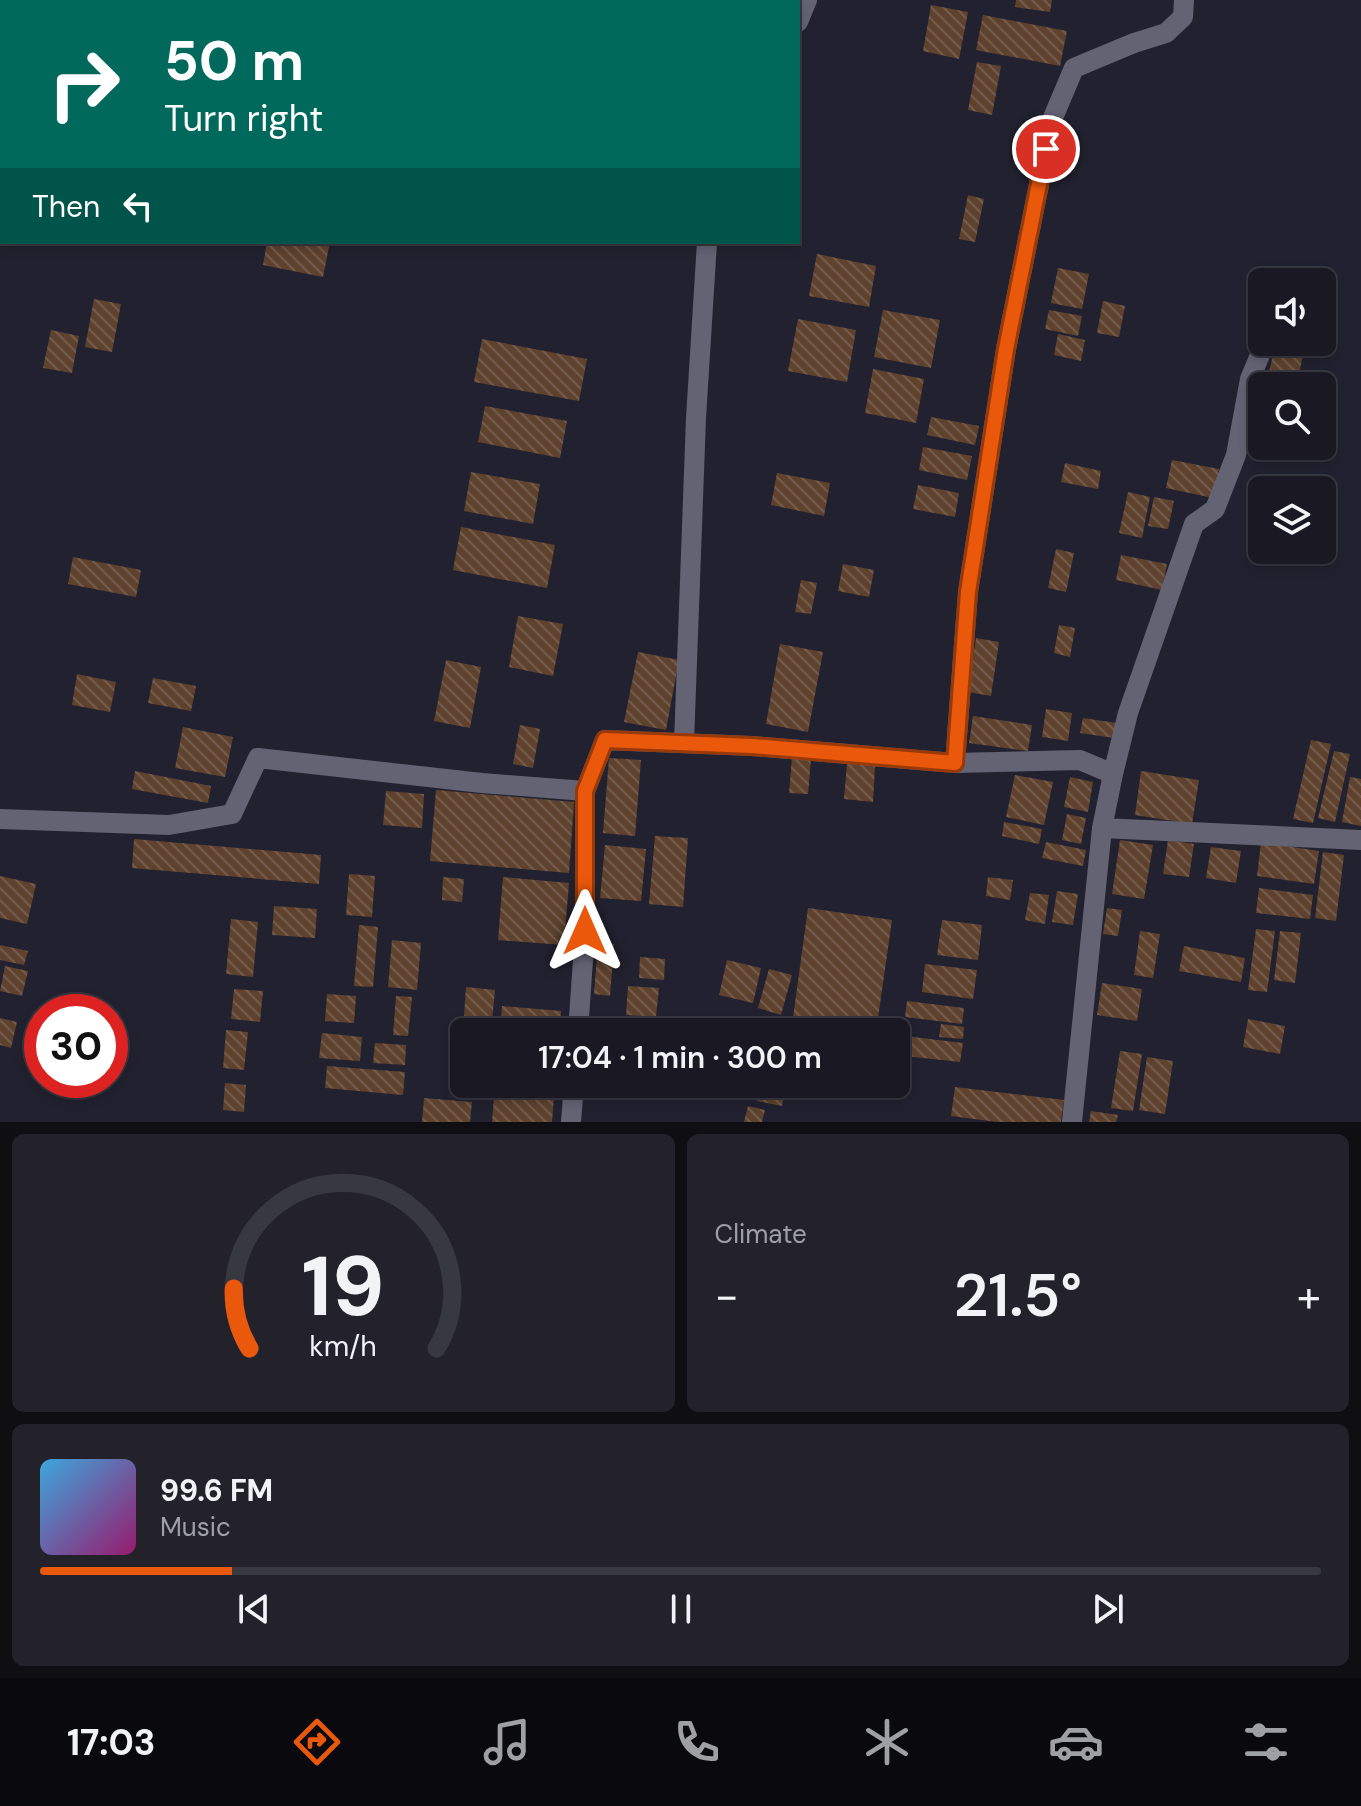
<!DOCTYPE html>
<meta charset="utf-8">
<style>
body{margin:0;font-family:"DM Sans",sans-serif;background:#23222b;color:#f1f3f6;height:100vh;display:flex;flex-direction:column;font-size:30px;white-space:nowrap}
*{box-sizing:border-box;margin:0}
p{font-size:26px;color:#9fa0a6}
.icon{flex:none;width:44px;height:44px;fill:none;stroke:currentColor;stroke-width:2;stroke-linecap:round;stroke-linejoin:round}
.map{position:relative;height:1122px;overflow:hidden}
.panel{display:flex;flex-direction:column;gap:12px;padding:12px;background:#0e0e13;flex:1}
.panel>*{flex:none}
.banner{position:absolute;left:0px;top:0px;width:800px;height:244px;box-shadow:0 4px 12px #0003,0 0 0 2px #383841;background:#00695c;color:#fff;overflow:hidden}
.fabs{position:absolute;left:1248px;top:268px;display:grid;gap:16px}
.fabs a{display:grid;place-items:center;width:88px;height:88px;border-radius:12px;background:#1a1923;box-shadow:0 4px 12px #0003,0 0 0 2px #383841;font-size:40px}
.speed{position:absolute;left:24px;top:994px;display:flex;gap:16px;font-size:40px;font-weight:700;text-align:center}
.speed>*{display:grid;place-content:center;width:104px;height:104px;border-radius:50%;background:#1a1923;box-shadow:0 4px 12px #0003,0 0 0 2px #383841;line-height:1}
.speed .limit{border:12px solid #d22;background:#fff;color:#111}
.pin{position:absolute;display:grid;place-items:center;width:68px;height:68px;color:#fff;margin:-34px;border:4px solid #fff;border-radius:50%;box-shadow:0 2px 8px #0007}
.me{position:absolute;width:88px;margin:-44px;rotate:0deg;stroke-linejoin:round;filter:drop-shadow(0 0 6px #0008)}
.turn{display:flex;align-items:center;gap:28px;height:168px;padding:0 32px;font-size:36px}
.turn .icon{width:104px;height:104px;stroke-width:2.5}
.turn b{display:block;font-size:56px;line-height:68px}
.then{display:flex;align-items:center;height:76px;padding:0 32px;background:#0003;gap:16px;font-size:30px}
.big{font-size:60px;font-weight:600;line-height:1.1}
.panel .tile{flex:1;display:flex;flex-direction:column;justify-content:center;gap:12px;min-width:0;padding:0 28px;border-radius:12px;background:#23222b}
.panel .dial{align-items:center;gap:0}
.dial svg{height:208px;overflow:visible;fill:none;stroke:#383841;stroke-width:7;stroke-linecap:round;text-anchor:middle}
.dial text{fill:#f1f3f6;stroke:none}
.song{display:flex;align-items:center;gap:24px}
.cover{width:96px;height:96px;border-radius:12px;background:linear-gradient(135deg,hsl(200 70% 55%),hsl(320 70% 35%))}
.played{height:8px;border-radius:4px;background:linear-gradient(90deg,#ea580c 15%,#383841 15%)}
.keys{display:flex;justify-content:space-around;direction:ltr}
.heat{display:flex;justify-content:space-between;align-items:center;font-size:44px;direction:ltr}
.panel .tiles{flex:1;display:grid;gap:12px;grid-template-columns:1fr 1fr}
.tile:last-child{grid-column:span 2}
.trip{position:absolute;left:450px;top:1018px;width:460px;height:80px;border-radius:12px;background:#1a1923;box-shadow:0 4px 12px #0003,0 0 0 2px #383841;font-weight:600;line-height:80px;text-align:center}
.dock{display:flex;height:128px;justify-content:space-around;align-items:center;background:#0a0a0e;color:#9fa0a6}
.dock .icon{width:56px;height:56px}
.dock .on{color:#ea580c}
.dock b{font-size:36px;color:#f1f3f6}
.map>svg:first-child{display:block}
.building{fill:url(#building-back-hatch)}
.lines{fill:none;stroke-linecap:round;stroke-linejoin:round}
.street{stroke:#646374;stroke-width:20}
.route-casing{stroke:#983908;stroke-width:20}
.route{stroke:#ea580c;stroke-width:14}
</style>
<div class="map">
<svg width="1361" height="1122" viewBox="0 0 1361 1122">
<defs>
<pattern id="building-back-hatch" width="6" height="6" patternUnits="userSpaceOnUse" patternTransform="scale(2)"><rect width="6" height="6" fill="#5e422e"/><path d="M-1 5l2 2M0 0l6 6M5-1l2 2" fill="none" stroke="#745c4c"/></pattern>
</defs>
<rect width="100%" height="100%" fill="#22212f"/>
<path class="building" d="M 1016,0 L 1052,0 L 1050,12 L 1015,7 Z
M 931,5 L 968,12 L 959,59 L 923,51 Z
M 983,15 L 1067,31 L 1060,66 L 976,50 Z
M 977,62 L 1001,66 L 992,115 L 968,110 Z
M 968,195 L 984,199 L 975,242 L 959,239 Z
M 267,242 L 330,242 L 323,277 L 263,265 Z
M 817,254 L 876,266 L 869,307 L 809,296 Z
M 1058,268 L 1089,274 L 1082,309 L 1051,303 Z
M 94,299 L 121,304 L 112,352 L 85,347 Z
M 1103,301 L 1125,306 L 1119,337 L 1097,333 Z
M 883,310 L 940,320 L 931,368 L 874,357 Z
M 1049,310 L 1082,316 L 1078,336 L 1045,329 Z
M 798,319 L 856,330 L 847,382 L 788,371 Z
M 51,330 L 79,336 L 72,373 L 43,368 Z
M 1058,334 L 1085,340 L 1081,361 L 1054,355 Z
M 482,339 L 587,359 L 579,401 L 474,382 Z
M 1276,342 L 1306,342 L 1298,378 L 1269,372 Z
M 873,369 L 924,379 L 916,423 L 865,413 Z
M 485,406 L 567,421 L 560,458 L 478,442 Z
M 931,417 L 979,426 L 975,445 L 927,435 Z
M 923,447 L 972,456 L 967,480 L 919,470 Z
M 1172,460 L 1219,469 L 1213,498 L 1166,488 Z
M 1065,463 L 1101,471 L 1098,489 L 1061,482 Z
M 471,472 L 540,484 L 533,524 L 464,511 Z
M 777,473 L 830,483 L 824,516 L 771,505 Z
M 918,485 L 959,493 L 955,517 L 913,509 Z
M 1128,492 L 1150,497 L 1142,538 L 1119,533 Z
M 1154,497 L 1174,501 L 1168,529 L 1148,526 Z
M 461,527 L 555,545 L 547,588 L 453,570 Z
M 1056,549 L 1074,553 L 1066,592 L 1048,588 Z
M 1121,555 L 1167,564 L 1162,590 L 1116,580 Z
M 73,557 L 141,570 L 136,597 L 68,584 Z
M 843,564 L 874,570 L 869,597 L 838,591 Z
M 801,580 L 817,583 L 811,614 L 795,612 Z
M 518,616 L 563,624 L 553,676 L 509,667 Z
M 1059,625 L 1075,628 L 1070,657 L 1054,653 Z
M 976,638 L 999,642 L 991,696 L 968,692 Z
M 780,644 L 823,652 L 808,732 L 766,724 Z
M 638,652 L 679,660 L 666,730 L 624,722 Z
M 446,660 L 481,667 L 470,728 L 434,721 Z
M 77,674 L 116,682 L 110,712 L 72,705 Z
M 153,678 L 196,686 L 191,711 L 148,703 Z
M 1046,709 L 1072,713 L 1068,741 L 1042,737 Z
M 973,716 L 1032,725 L 1028,751 L 969,743 Z
M 1083,718 L 1117,723 L 1114,738 L 1080,733 Z
M 520,725 L 540,729 L 533,768 L 513,764 Z
M 183,727 L 233,737 L 225,777 L 175,768 Z
M 1311,740 L 1331,744 L 1313,823 L 1293,819 Z
M 1334,751 L 1350,754 L 1335,822 L 1318,818 Z
M 609,758 L 641,760 L 635,836 L 603,833 Z
M 792,758 L 811,759 L 808,794 L 789,793 Z
M 847,763 L 875,766 L 873,802 L 844,799 Z
M 135,771 L 211,786 L 208,803 L 132,789 Z
M 1141,771 L 1199,780 L 1192,824 L 1135,815 Z
M 1015,775 L 1053,782 L 1044,825 L 1006,817 Z
M 1070,777 L 1093,782 L 1088,812 L 1064,807 Z
M 1350,777 L 1361,779 L 1361,826 L 1342,822 Z
M 436,790 L 574,802 L 569,873 L 430,861 Z
M 386,791 L 424,794 L 422,828 L 383,825 Z
M 1067,814 L 1086,818 L 1081,844 L 1062,840 Z
M 1004,822 L 1042,829 L 1039,844 L 1002,836 Z
M 655,836 L 688,838 L 683,907 L 649,904 Z
M 134,839 L 321,855 L 319,884 L 132,868 Z
M 1120,840 L 1153,845 L 1144,899 L 1112,894 Z
M 1168,840 L 1194,844 L 1189,877 L 1163,874 Z
M 1046,842 L 1086,850 L 1083,866 L 1042,858 Z
M 1261,842 L 1319,851 L 1314,884 L 1257,876 Z
M 605,845 L 646,849 L 641,901 L 600,898 Z
M 1211,847 L 1241,851 L 1236,883 L 1206,878 Z
M 1323,852 L 1344,855 L 1336,921 L 1315,918 Z
M 349,874 L 375,876 L 372,917 L 346,915 Z
M 0,876 L 36,884 L 27,924 L 0,918 Z
M 443,877 L 464,879 L 462,902 L 442,900 Z
M 503,877 L 569,883 L 564,945 L 498,940 Z
M 988,877 L 1013,880 L 1010,900 L 986,896 Z
M 1259,888 L 1313,895 L 1310,919 L 1256,913 Z
M 1057,891 L 1078,894 L 1073,925 L 1052,922 Z
M 1030,893 L 1049,895 L 1045,924 L 1025,920 Z
M 274,906 L 317,909 L 315,938 L 272,935 Z
M 808,908 L 892,920 L 876,1032 L 791,1032 Z
M 1107,908 L 1122,910 L 1118,936 L 1103,934 Z
M 231,919 L 258,922 L 253,977 L 226,974 Z
M 942,920 L 982,925 L 978,960 L 937,955 Z
M 359,925 L 378,927 L 373,987 L 354,986 Z
M 1256,929 L 1275,931 L 1267,992 L 1248,990 Z
M 1140,931 L 1160,934 L 1153,978 L 1134,975 Z
M 1280,931 L 1301,933 L 1295,983 L 1274,980 Z
M 392,940 L 421,943 L 417,990 L 388,987 Z
M 598,943 L 614,944 L 610,996 L 594,994 Z
M 0,945 L 28,951 L 24,965 L 0,960 Z
M 1184,946 L 1245,958 L 1241,982 L 1179,971 Z
M 640,957 L 665,959 L 664,980 L 639,978 Z
M 727,960 L 761,968 L 753,1003 L 719,995 Z
M 925,964 L 977,970 L 973,999 L 922,992 Z
M 5,966 L 28,971 L 22,996 L 0,991 Z
M 769,969 L 792,975 L 781,1015 L 758,1008 Z
M 1102,983 L 1142,989 L 1137,1021 L 1097,1015 Z
M 628,986 L 659,988 L 656,1017 L 626,1015 Z
M 466,987 L 495,990 L 491,1032 L 463,1031 Z
M 234,989 L 263,991 L 260,1022 L 231,1019 Z
M 327,994 L 356,996 L 354,1023 L 325,1021 Z
M 396,996 L 412,997 L 408,1036 L 393,1035 Z
M 907,1001 L 964,1008 L 962,1024 L 905,1017 Z
M 502,1006 L 561,1011 L 560,1032 L 500,1032 Z
M 0,1018 L 17,1022 L 11,1048 L 0,1045 Z
M 1248,1019 L 1285,1026 L 1280,1054 L 1243,1047 Z
M 745,1022 L 782,1031 L 782,1032 L 743,1032 Z
M 941,1024 L 964,1027 L 963,1039 L 939,1037 Z
M 226,1030 L 248,1032 L 244,1070 L 223,1068 Z
M 322,1033 L 362,1037 L 360,1061 L 319,1058 Z
M 897,1035 L 963,1043 L 960,1062 L 896,1055 Z
M 375,1043 L 406,1045 L 405,1065 L 373,1063 Z
M 1120,1051 L 1142,1054 L 1133,1111 L 1111,1108 Z
M 1147,1057 L 1173,1061 L 1165,1114 L 1139,1110 Z
M 327,1066 L 405,1072 L 403,1095 L 325,1088 Z
M 225,1083 L 246,1085 L 244,1112 L 223,1110 Z
M 495,1084 L 555,1084 L 552,1122 L 492,1122 Z
M 761,1084 L 786,1089 L 782,1106 L 757,1101 Z
M 955,1087 L 1064,1100 L 1061,1122 L 997,1122 L 951,1116 Z
M 424,1098 L 472,1102 L 470,1122 L 422,1122 Z
M 748,1106 L 765,1110 L 762,1122 L 744,1122 Z
M 1091,1111 L 1118,1115 L 1116,1122 L 1089,1122 Z"/>
<g class="lines">
<path class="street" d="M 342,2 L 342,0
M 798,22 L 807,0
M 684,743 L 696,418 L 707,242
M 955,763 L 968,592 L 1006,349 L 1052,120 L 1074,68 L 1134,43 L 1166,33 L 1183,17 L 1184,0
M 1113,774 L 1128,713 L 1194,524 L 1215,509 L 1236,455 L 1250,379 L 1262,350
M 585,791 L 605,740 L 752,746 L 955,763 L 1080,760 L 1113,774 L 1102,828 L 1072,1122
M 0,819 L 169,825 L 232,814 L 258,758 L 482,783 L 585,791 L 585,931 L 578,1032
M 1102,828 L 1361,840
M 571,1122 L 574,1084"/>
</g>
<g class="lines">
<defs>
<path id="route" d="M 585,931 L 585,791 L 605,740 L 752,746 L 955,763 L 968,592 L 1006,349 L 1046,149"/>
</defs>
<use href="#route" class="route-casing"/>
<use href="#route" class="route"/>
</g>
</svg>
<div class="fabs">
<a><svg class="icon" aria-label="sound" viewBox="0 0 24 24"><path d="M4 9h4l5-4v14l-5-4H4zM17 9q2 3 0 6"/></svg></a>
<a><svg class="icon" aria-label="search" viewBox="0 0 24 24"><circle cx="10" cy="10" r="6"/><path d="M15 15l6 6"/></svg></a>
<a><svg class="icon" aria-label="layers" viewBox="0 0 24 24"><path d="M12 4l9 5-9 5-9-5zM3 14l9 5 9-5"/></svg></a>
</div>
<div class="speed"><div class="limit">30</div></div>
<div class="pin" style="left:1046px;top:149px;background:#d93025"><svg class="icon" aria-label="arrive" viewBox="0 0 24 24"><path d="M6 21V4h12l-3 4 3 4H6"/></svg></div>
<svg class="me" style="left:585px;top:931px" viewBox="-20 -20 40 40"><path d="M0-17L14 15 0 8-14 15z" fill="#ea580c" stroke="#fff" stroke-width="4"/></svg>
<div class="trip">17:04 · 1 min · 300 m</div>
<div class="banner">
<div class="turn"><svg class="icon" aria-label="right" viewBox="0 0 24 24"><path d="M7 20v-9h11M14 6l5 5-5 5"/></svg><div><b>50 m</b>Turn right</div></div>
<div class="then">Then<svg class="icon" aria-label="left" viewBox="0 0 24 24"><path d="M17 20v-9H6M10 6l-5 5 5 5"/></svg></div>
</div>
</div>
<section class="panel">
<div class="tiles">
<div class="tile dial"><svg viewBox="0 0 100 80">
<path d="M14 69A42 42 0 1 1 86 69"/>
<path d="M14 69A42 42 0 0 1 8 46" stroke="#ea580c"/>
<text x="50" y="56" font-size="32" font-weight="700">19</text>
<text x="50" y="72" font-size="11">km/h</text>
</svg></div>
<div class="tile"><p>Climate</p>
<div class="heat"><a>−</a><b class="big">21.5°</b><a>+</a></div>
</div>
<div class="tile">
<div class="song"><i class="cover"></i><div><b>99.6 FM</b><p>Music</p></div></div>
<div class="played"></div>
<div class="keys"><svg class="icon" aria-label="previous" viewBox="0 0 24 24"><path d="M18 5L8 12l10 7zM5 5v14"/></svg><svg class="icon" aria-label="pause" viewBox="0 0 24 24"><path d="M8 5v14M16 5v14"/></svg><svg class="icon" aria-label="next" viewBox="0 0 24 24"><path d="M6 5l10 7-10 7zM19 5v14"/></svg></div>
</div>
</div>
</section>
<nav class="dock">
<b>17:03</b>
<svg class="icon on" aria-label="directions" viewBox="0 0 24 24"><path d="M12 3l9 9-9 9-9-9zM9 14v-3h6M13 9l2 2-2 2"/></svg>
<svg class="icon" aria-label="music" viewBox="0 0 24 24"><path d="M9 18V5l10-2v13"/><circle cx="6" cy="18" r="3"/><circle cx="16" cy="16" r="3"/></svg>
<svg class="icon" aria-label="phone" viewBox="0 0 24 24"><path d="M5 4h4l2 5-3 2q2 4 5 5l2-3 5 2v4C11 20 4 13 5 4z"/></svg>
<svg class="icon" aria-label="climate" viewBox="0 0 24 24"><path d="M12 3v18M4 7l16 10M4 17L20 7"/></svg>
<svg class="icon" aria-label="car" viewBox="0 0 24 24"><path d="M5 17H2v-5l4-1 3-4h7l3 4 3 1v5h-3M9 17h6M6 11h13"/><circle cx="7" cy="17" r="2"/><circle cx="17" cy="17" r="2"/></svg>
<svg class="icon" aria-label="filters" viewBox="0 0 24 24"><path d="M4 7h16M4 17h16"/><circle cx="9" cy="7" r="2"/><circle cx="15" cy="17" r="2"/></svg>
</nav>
